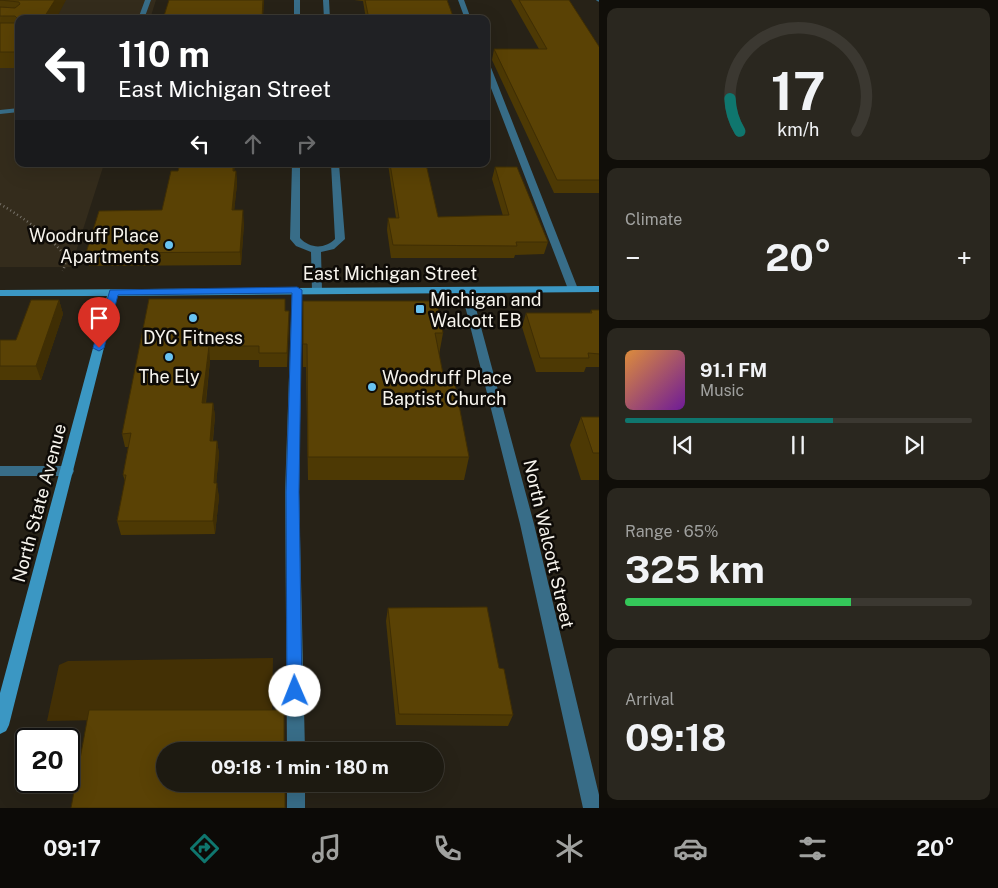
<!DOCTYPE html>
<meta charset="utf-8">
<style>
body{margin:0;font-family:"Public Sans",sans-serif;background:#2a271f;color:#f1f3f6;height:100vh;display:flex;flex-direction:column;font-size:19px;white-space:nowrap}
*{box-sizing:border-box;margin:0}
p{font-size:16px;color:#a0a19f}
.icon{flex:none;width:28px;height:28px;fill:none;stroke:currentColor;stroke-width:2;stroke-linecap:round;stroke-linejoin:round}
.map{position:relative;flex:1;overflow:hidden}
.sheet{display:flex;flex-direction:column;gap:8px;padding:8px;background:#100e09;width:399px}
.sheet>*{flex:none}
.banner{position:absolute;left:15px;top:15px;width:475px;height:152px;border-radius:10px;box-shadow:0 5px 20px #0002,0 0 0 1px #3b3831;background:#202124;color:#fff;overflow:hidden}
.speed{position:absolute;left:15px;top:728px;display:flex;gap:10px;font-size:25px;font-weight:700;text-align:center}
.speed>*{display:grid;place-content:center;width:65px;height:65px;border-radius:50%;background:#1d1a11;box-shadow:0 5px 20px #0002,0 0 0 1px #3b3831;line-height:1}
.speed .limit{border:2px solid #111;border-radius:8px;background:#fff;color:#111}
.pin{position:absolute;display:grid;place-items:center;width:42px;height:42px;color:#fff;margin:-51px -21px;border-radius:50% 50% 50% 0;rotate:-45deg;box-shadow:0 0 5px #0007}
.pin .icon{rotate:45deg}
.me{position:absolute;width:55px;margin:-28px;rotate:359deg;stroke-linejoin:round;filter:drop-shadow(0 0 4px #0008)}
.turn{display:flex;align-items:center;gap:18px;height:105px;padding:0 20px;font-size:22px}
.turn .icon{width:65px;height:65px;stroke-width:2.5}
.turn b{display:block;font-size:35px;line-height:42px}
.lanes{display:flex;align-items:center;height:48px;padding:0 20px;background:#0003;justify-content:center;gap:25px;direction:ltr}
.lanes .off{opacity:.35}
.big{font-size:38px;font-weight:700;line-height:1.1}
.sheet .tile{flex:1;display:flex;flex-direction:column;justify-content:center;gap:8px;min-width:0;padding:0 18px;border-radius:10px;background:#2a271f}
.sheet .dial{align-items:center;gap:0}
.dial svg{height:130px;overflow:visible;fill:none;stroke:#3b3831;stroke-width:7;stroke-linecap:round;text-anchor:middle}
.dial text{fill:#f1f3f6;stroke:none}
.song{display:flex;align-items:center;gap:15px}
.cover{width:60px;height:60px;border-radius:8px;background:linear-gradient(135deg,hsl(30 70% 55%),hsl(280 70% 35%))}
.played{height:5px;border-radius:2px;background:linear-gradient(90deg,#0f766e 60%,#3b3831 60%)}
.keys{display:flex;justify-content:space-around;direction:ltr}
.heat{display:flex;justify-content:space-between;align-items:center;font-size:28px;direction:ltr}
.charge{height:8px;border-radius:4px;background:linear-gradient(90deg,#34c759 65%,#3b3831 0)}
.trip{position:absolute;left:156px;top:742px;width:288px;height:50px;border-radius:25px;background:#1d1a11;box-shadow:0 5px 20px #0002,0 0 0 1px #3b3831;font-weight:700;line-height:50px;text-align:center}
.menu{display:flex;height:80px;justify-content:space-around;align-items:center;background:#0c0a07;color:#a0a19f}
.menu .icon{width:35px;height:35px}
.menu .on{color:#0f766e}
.menu b{font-size:22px;color:#f1f3f6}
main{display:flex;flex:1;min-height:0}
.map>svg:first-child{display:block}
.built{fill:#342c1c}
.green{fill:#433005}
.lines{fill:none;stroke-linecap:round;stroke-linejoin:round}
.path{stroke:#78736a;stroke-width:2.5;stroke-dasharray:1 3;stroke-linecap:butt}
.lane{fill:#386d88;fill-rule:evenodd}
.street{fill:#386d88;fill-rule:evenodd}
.secondary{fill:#3b97c3;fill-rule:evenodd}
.wall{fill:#4d3904}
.shaded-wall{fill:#3f2e04}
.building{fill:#5a4205;stroke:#3f2e04}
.route{fill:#1a73e8;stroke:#114b97}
.poi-dot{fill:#69c3f1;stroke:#0e0b07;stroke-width:2}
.labels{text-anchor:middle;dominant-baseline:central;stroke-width:5;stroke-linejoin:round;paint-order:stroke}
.poi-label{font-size:18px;fill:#f7f4ed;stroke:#0e0b07;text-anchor:start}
.street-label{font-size:18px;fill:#f7f4ed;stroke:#0e0b07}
</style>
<main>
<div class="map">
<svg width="600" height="808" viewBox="0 0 600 808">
<rect width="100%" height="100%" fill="#272217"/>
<path class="built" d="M 0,0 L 156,0 L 150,19 L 19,19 L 19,164 L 104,164 L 71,267 L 0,267 Z"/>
<path class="green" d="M 273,658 L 272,717 L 47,721 L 59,665 L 68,661 Z"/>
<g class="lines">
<path class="path" d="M 0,204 C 25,219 49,235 67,258 L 63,271"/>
<path class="lane" d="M 145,0 L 151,0 L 144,19 L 138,19 Z
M 458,0 L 464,0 L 471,19 L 465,19 Z
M 486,63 L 490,65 L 578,289 L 577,291 L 569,291 L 568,289 L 486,75 Z
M 19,108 L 19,112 L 0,114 L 0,110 Z
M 297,287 L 302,290 L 299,492 L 305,751 L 287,751 L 285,492 L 292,290 Z
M 0,466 L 67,466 L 72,467 L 74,471 L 72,475 L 67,476 L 0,476 Z
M 287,784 L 305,784 L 305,808 L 287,808 Z"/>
<path class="street" d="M 294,0 L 300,0 L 300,19 L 294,19 Z
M 323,0 L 329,0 L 330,19 L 324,19 Z
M 596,0 L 600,0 L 600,2 L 597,1 Z
M 292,164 L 300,164 L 300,238 C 310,249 325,249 335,239 L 331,164 L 339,164 L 345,239 L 334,249 L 321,252 L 322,290 L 317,293 L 312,290 L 311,252 L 296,246 L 290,239 Z
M 466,287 L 471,290 L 534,524 L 600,799 L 600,808 L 583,808 L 520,524 L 461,290 Z"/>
<path class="secondary" d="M 600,286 L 600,292 L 117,296 L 9,725 L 6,731 L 0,734 L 0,693 L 107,296 L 0,296 L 0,290 Z"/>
</g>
<path class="wall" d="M 0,0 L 66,0 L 19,19 L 19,68 L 0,68 Z
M 354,0 L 447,0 L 454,19 L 366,19 L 363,1 Z
M 511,0 L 569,0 L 600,48 L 600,193 L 554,193 L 492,60 L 494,49 L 539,49 Z
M 180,164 L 235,164 L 234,171 L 236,171 L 237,184 L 234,210 L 244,223 L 241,265 L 89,266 L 86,253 L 162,210 L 178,171 Z
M 388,164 L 426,164 L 438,217 L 503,216 L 492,179 L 495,167 L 548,242 L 544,254 L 515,255 L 514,258 L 391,258 L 387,230 L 388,218 L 396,218 Z
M 149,299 L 289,311 L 287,367 L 259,367 L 259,360 L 210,360 L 206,403 L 213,403 L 215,416 L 213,441 L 217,441 L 219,454 L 216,483 L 219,497 L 215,534 L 121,535 L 117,521 L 125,481 L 123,475 L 128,447 L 125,447 L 122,434 Z
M 59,300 L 63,314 L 41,380 L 0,380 L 0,340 L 16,340 Z
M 303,301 L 443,333 L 439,355 L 444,379 L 469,457 L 464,480 L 308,480 L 306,367 L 303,367 Z
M 591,310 L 600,310 L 600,367 L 586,367 L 584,372 L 536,372 L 522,327 L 526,313 L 590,313 Z
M 581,417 L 600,417 L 600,480 L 581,480 L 570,445 Z
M 388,608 L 499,668 L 513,715 L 508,726 L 396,725 L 386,621 Z"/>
<path class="shaded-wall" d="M 55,0 L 66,0 L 56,19 L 43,19 Z
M 263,0 L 264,0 L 264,4 L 263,19 L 262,19 Z
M 233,164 L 235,164 L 233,181 L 232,168 Z
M 236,171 L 237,184 L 233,223 L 232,210 Z
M 243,210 L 244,223 L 241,265 L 240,252 Z
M 59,300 L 63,314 L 41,380 L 36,366 Z
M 289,311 L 289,324 L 287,367 L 287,353 Z
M 209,346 L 210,360 L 204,416 L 202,403 Z
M 213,403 L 215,416 L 211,454 L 210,441 Z
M 217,441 L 219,454 L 215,497 L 214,483 Z
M 217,483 L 219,497 L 215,534 L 213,521 Z"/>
<path class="building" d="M 0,0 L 55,0 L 43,19 L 19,19 L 19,52 L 0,52 L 0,23 L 16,23 L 17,18 L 15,16 L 0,16 L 0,7 L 15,8 L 20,4 L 19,2 Z
M 169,0 L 263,0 L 262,19 L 163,19 Z
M 365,0 L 447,0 L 454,19 L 369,19 Z
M 519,0 L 569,0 L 600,48 L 600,180 L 557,180 L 494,49 L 547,49 Z
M 180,164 L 233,164 L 233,171 L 236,171 L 232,210 L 243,210 L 240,252 L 86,253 L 99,211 L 162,210 L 171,171 L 178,171 Z
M 390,164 L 426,164 L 438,217 L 509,215 L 495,167 L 517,167 L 548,242 L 516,242 L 517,246 L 393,245 L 388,218 L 399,218 Z
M 149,299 L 285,299 L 285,311 L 289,311 L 287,353 L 259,353 L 259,346 L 209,346 L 202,403 L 213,403 L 210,441 L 217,441 L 214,483 L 217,483 L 213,521 L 117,521 L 126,475 L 123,475 L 131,433 L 122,434 Z
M 31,300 L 59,300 L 36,366 L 0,366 L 0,340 L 16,340 Z
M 303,301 L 437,301 L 443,333 L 435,333 L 444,379 L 454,379 L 469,457 L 308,457 L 307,344 L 303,344 Z
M 591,310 L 600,310 L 600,354 L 588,353 L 589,358 L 540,358 L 526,313 L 592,313 Z
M 581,417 L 600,417 L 600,453 L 593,453 Z
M 487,607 L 499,668 L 504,669 L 513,715 L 399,714 L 388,608 Z
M 89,710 L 284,710 L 284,751 L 165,751 L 165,784 L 285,784 L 285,808 L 71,808 Z"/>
<path class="route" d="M 297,287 L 302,290 L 299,492 L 302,691 L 300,697 L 295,699 L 289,697 L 287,691 L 286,492 L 292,293 L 118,295 L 104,348 L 99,351 L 93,348 L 110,290 Z"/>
<g class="poi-dot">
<circle cx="169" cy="245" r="5"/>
<rect x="415" y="304" width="10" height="10" rx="2.5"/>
<circle cx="193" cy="318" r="5"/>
<circle cx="169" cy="357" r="5"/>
<circle cx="372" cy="387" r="5"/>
</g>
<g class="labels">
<g class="poi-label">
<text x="159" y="235" text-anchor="end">Woodruff Place<tspan x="159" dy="21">Apartments</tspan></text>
<text x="430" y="299">Michigan and<tspan x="430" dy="21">Walcott EB</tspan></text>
<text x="193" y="337" text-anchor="middle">DYC Fitness</text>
<text x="169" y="376" text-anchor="middle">The Ely</text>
<text x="382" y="377">Woodruff Place<tspan x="382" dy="21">Baptist Church</tspan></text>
</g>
<g class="street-label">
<text x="390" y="273">East Michigan Street</text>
<text transform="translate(39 503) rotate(-75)">North State Avenue</text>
<text transform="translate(549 544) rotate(77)">North Walcott Street</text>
</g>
</g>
</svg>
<div class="speed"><div class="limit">20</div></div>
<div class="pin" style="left:99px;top:348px;background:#d93025"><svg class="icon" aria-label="arrive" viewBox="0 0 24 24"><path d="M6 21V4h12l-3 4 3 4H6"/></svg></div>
<svg class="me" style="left:295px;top:691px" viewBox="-20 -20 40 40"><circle r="19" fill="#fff"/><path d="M0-13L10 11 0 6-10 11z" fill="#1a73e8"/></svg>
<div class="trip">09:18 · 1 min · 180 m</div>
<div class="banner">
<div class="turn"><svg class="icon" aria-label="left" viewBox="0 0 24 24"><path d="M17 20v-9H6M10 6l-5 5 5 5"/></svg><div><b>110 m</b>East Michigan Street</div></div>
<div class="lanes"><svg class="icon" aria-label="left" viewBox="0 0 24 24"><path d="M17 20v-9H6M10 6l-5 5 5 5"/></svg><svg class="icon off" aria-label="ahead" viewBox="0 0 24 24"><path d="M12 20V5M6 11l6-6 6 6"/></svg><svg class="icon off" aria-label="right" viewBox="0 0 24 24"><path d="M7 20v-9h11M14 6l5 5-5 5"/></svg></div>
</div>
</div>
<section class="sheet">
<div class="tile dial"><svg viewBox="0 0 100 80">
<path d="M14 69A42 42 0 1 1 86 69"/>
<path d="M14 69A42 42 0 0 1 8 49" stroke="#0f766e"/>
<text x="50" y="56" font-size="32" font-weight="700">17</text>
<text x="50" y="72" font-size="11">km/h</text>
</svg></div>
<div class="tile"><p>Climate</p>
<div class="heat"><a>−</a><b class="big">20°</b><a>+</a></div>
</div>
<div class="tile">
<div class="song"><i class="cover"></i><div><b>91.1 FM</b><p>Music</p></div></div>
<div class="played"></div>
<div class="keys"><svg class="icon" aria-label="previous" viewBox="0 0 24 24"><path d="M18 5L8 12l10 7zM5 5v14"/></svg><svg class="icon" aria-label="pause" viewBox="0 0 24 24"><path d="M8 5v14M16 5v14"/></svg><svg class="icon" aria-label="next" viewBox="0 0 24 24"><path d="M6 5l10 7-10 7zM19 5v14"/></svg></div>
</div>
<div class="tile"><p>Range · 65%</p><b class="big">325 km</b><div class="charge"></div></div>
<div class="tile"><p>Arrival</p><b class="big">09:18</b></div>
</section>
</main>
<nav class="menu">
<b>09:17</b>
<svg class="icon on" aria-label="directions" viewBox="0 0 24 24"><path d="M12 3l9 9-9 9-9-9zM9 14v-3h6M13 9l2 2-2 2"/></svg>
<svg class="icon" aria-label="music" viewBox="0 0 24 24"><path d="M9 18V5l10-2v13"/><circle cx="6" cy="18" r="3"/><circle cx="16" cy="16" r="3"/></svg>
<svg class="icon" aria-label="phone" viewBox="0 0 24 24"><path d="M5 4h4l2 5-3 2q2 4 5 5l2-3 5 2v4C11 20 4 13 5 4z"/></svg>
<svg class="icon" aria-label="climate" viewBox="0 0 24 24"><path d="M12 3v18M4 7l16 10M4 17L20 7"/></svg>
<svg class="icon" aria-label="car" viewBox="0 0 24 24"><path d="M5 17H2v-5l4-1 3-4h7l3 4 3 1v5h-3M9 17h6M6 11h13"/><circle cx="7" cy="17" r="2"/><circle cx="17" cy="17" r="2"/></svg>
<svg class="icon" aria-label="filters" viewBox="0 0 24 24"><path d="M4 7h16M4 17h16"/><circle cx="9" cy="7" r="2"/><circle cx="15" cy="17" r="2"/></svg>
<b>20°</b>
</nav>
